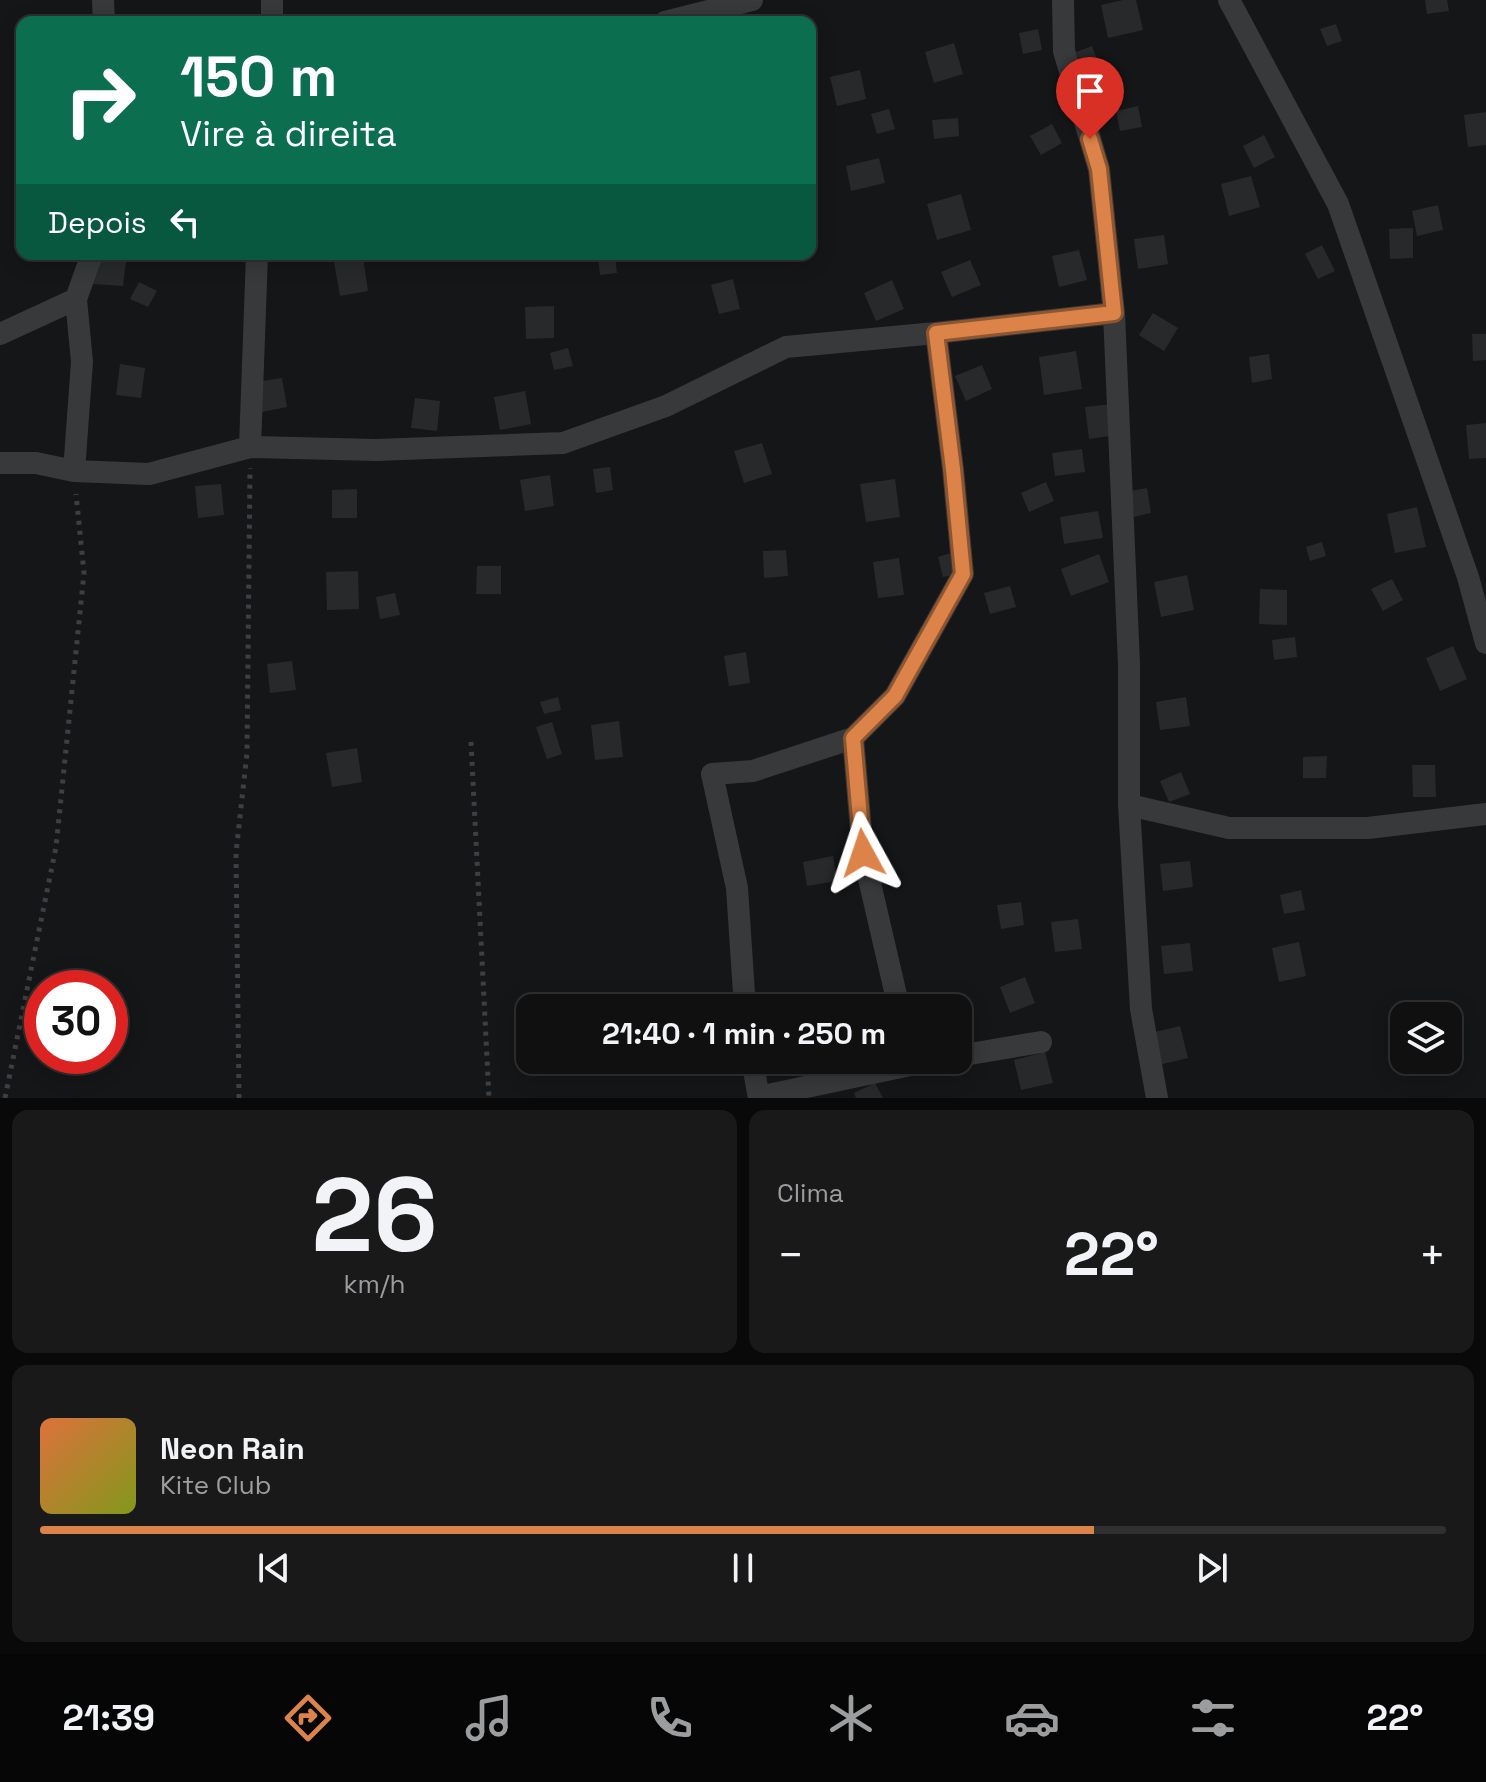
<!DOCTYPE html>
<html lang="pt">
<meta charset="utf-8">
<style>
body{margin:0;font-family:"Space Grotesk",sans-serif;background:#19191a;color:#f1f3f6;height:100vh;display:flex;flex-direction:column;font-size:30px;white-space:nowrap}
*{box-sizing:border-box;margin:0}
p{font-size:26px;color:#9c9d9f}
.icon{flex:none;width:44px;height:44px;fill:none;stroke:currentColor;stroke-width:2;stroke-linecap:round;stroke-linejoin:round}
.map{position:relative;height:1098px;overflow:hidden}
.sheet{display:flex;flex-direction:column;gap:12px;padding:12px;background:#090909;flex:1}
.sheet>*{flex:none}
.hud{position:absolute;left:16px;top:16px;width:800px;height:244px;border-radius:16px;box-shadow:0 4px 20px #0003,0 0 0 2px #303031;background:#0b6e4f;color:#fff;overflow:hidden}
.tools{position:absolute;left:1390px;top:1002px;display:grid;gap:16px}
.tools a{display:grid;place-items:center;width:72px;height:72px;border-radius:16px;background:#101011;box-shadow:0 4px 20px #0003,0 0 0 2px #303031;font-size:40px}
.speed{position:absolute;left:24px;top:970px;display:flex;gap:16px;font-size:40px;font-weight:700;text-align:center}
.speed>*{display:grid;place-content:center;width:104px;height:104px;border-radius:50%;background:#101011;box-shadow:0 4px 20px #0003,0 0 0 2px #303031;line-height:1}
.speed .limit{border:12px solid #d22;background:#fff;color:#111}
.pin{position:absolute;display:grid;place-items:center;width:68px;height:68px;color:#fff;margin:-82px -34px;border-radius:50% 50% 50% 0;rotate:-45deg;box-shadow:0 0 8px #0007}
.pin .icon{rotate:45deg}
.me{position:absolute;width:88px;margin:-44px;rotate:355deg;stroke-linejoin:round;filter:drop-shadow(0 0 6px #0008)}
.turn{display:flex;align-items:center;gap:28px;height:168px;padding:0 32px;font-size:36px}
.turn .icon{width:104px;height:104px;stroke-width:2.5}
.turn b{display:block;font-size:56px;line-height:68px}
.then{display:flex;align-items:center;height:76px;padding:0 32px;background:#0003;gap:16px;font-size:30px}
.big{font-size:60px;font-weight:600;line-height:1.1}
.sheet .tile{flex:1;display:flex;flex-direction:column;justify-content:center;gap:12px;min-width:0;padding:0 28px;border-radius:16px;background:#19191a}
.sheet .dial{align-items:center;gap:0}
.dial b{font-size:104px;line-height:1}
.song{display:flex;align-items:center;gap:24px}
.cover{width:96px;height:96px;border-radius:12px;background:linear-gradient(135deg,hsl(20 70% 55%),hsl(70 70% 35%))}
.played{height:8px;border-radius:4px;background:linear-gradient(90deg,#db8348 75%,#303031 75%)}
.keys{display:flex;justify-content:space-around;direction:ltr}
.heat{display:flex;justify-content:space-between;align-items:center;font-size:44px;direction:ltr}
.sheet .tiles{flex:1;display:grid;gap:12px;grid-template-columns:1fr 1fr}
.tile:last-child{grid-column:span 2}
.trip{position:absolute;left:516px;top:994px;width:456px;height:80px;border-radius:16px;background:#101011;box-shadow:0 4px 20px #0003,0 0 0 2px #303031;font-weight:600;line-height:80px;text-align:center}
.dock{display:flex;height:128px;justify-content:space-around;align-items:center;background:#060607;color:#9c9d9f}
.dock .icon{width:56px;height:56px}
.dock .selected{color:#db8348}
.dock b{font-size:36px;color:#f1f3f6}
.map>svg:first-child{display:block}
.building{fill:#28292b}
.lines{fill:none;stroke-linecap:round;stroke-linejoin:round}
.path{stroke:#3d4042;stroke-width:5;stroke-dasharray:4 6;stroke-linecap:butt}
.street{stroke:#37393b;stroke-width:22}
.route-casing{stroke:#8e552f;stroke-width:20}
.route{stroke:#db8348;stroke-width:14}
</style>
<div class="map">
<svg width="1486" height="1098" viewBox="0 0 1486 1098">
<rect width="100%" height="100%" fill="#151617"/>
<path class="building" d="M 1123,0 L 1136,0 L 1143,30 L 1108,38 L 1101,5 Z
M 1425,0 L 1447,0 L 1449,11 L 1427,14 Z
M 1336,24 L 1342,41 L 1327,46 L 1320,29 Z
M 1038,29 L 1042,50 L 1023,54 L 1019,33 Z
M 954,43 L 963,74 L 934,83 L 925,52 Z
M 1092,46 L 1104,78 L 1088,85 L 1076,52 Z
M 860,70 L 866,99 L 837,106 L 830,77 Z
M 1138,106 L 1142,127 L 1120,131 L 1116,111 Z
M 889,109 L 895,129 L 877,134 L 871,114 Z
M 1486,112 L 1486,145 L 1468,147 L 1464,115 Z
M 958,118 L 959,136 L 934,139 L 932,120 Z
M 1052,124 L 1062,143 L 1041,155 L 1030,136 Z
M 1264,135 L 1275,157 L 1254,168 L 1243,146 Z
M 879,158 L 885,183 L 851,191 L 846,166 Z
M 1251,176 L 1260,207 L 1229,216 L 1221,184 Z
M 961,194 L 971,230 L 937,240 L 927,204 Z
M 1438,205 L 1443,230 L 1417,236 L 1412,211 Z
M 1413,228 L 1413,258 L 1390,259 L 1389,229 Z
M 1164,235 L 1168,264 L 1138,269 L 1134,239 Z
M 1322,245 L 1335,271 L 1318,279 L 1305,254 Z
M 1079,250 L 1087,280 L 1059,287 L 1052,256 Z
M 97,254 L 127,254 L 123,286 L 93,284 Z
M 615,256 L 617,273 L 600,275 L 598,258 Z
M 363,257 L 368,291 L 340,296 L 334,262 Z
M 970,260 L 981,285 L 952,297 L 941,272 Z
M 733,279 L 740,309 L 719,314 L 711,285 Z
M 892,280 L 904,309 L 876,321 L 864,293 Z
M 139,282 L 157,291 L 148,307 L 130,299 Z
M 554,306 L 554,338 L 526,339 L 525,307 Z
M 1153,313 L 1178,328 L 1164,351 L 1139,335 Z
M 1472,334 L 1486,334 L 1486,360 L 1473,361 Z
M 568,348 L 573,366 L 554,370 L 550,353 Z
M 1076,351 L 1082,389 L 1044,395 L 1039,357 Z
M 1269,354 L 1272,379 L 1252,383 L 1249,357 Z
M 120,364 L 145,368 L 141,398 L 116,395 Z
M 982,365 L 992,389 L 966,401 L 955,376 Z
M 282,378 L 287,407 L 262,412 L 256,382 Z
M 525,391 L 531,424 L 500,430 L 494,397 Z
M 415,398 L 440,401 L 437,431 L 411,428 Z
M 1112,404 L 1116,435 L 1089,439 L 1085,407 Z
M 1486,423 L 1486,458 L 1469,459 L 1466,425 Z
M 762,443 L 772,474 L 744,483 L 734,451 Z
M 1082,449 L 1085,472 L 1055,476 L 1052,453 Z
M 610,467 L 613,490 L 596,493 L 593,469 Z
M 550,475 L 554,506 L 525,511 L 520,480 Z
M 895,479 L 900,517 L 866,522 L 860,484 Z
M 1046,482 L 1054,501 L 1029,512 L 1021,493 Z
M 221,484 L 224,515 L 198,518 L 195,486 Z
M 1147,488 L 1151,513 L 1134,517 L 1130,491 Z
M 357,489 L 357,518 L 332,518 L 332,490 Z
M 1417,507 L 1426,547 L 1395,553 L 1387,514 Z
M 1098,511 L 1103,538 L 1064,544 L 1060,517 Z
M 1322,542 L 1326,556 L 1310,561 L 1306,547 Z
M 786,550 L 788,576 L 764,578 L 763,551 Z
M 954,552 L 959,574 L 943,577 L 938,557 Z
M 1099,554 L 1109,582 L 1071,596 L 1061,569 Z
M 899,558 L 904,595 L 878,598 L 873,562 Z
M 477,566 L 501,566 L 501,594 L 476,594 Z
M 358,571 L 359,609 L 327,610 L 326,572 Z
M 1187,575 L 1194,610 L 1161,617 L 1154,582 Z
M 1392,579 L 1403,600 L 1383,611 L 1371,589 Z
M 1010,586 L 1016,607 L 990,614 L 984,593 Z
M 1260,589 L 1287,590 L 1287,625 L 1259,624 Z
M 395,593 L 400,615 L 380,619 L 376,597 Z
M 1295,637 L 1297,657 L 1274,660 L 1272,640 Z
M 1453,646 L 1467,679 L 1440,691 L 1426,658 Z
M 746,652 L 750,683 L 729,686 L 724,656 Z
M 292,661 L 296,690 L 270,693 L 267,664 Z
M 558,697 L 561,710 L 544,714 L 540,702 Z
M 1186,697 L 1190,726 L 1160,730 L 1156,702 Z
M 619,721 L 623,757 L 595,760 L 591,725 Z
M 552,722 L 562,754 L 547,759 L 536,727 Z
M 357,748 L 362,782 L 332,787 L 326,753 Z
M 1327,756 L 1326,778 L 1303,778 L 1303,757 Z
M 1412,765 L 1435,765 L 1436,797 L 1413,797 Z
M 1181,772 L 1190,794 L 1169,802 L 1160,781 Z
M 833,856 L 837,881 L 807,886 L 803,862 Z
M 1190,861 L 1193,887 L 1163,891 L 1160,864 Z
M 1301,890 L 1305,910 L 1284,914 L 1280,895 Z
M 1021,902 L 1024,925 L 1001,929 L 997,905 Z
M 1078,919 L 1082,949 L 1055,952 L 1051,922 Z
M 1299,942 L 1306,976 L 1279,982 L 1272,948 Z
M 1190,943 L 1193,971 L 1164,974 L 1161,946 Z
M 1025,977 L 1035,1003 L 1010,1013 L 1000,987 Z
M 1180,1026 L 1188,1058 L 1159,1065 L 1151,1033 Z
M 1045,1052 L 1053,1083 L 1021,1090 L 1014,1060 Z
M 875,1083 L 883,1098 L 856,1098 L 854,1093 Z"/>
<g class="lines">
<path class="path" d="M 471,742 L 489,1098
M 5,1098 L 56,847 L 84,573 L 76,494
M 239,1098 L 236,853 L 247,753 L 250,468"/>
<path class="street" d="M 103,0 L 104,22
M 1229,0 L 1338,204 L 1468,577 L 1486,643
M 1063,1 L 1064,51 L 1099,169 L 1114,313 L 1129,664 L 1129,805 L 1141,1009 L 1157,1098
M 272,22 L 272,0
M 665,22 L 752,0
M 0,334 L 76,299
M 250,447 L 257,254
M 0,463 L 36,463 L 74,471 L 149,474 L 250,447 L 376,450 L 563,443 L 666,406 L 786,347 L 936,333 L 1114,313
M 74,471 L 82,362 L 76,299 L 92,254
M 853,738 L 863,853 L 899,1008
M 1129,805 L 1229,828 L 1368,828 L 1486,814
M 745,1008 L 737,888 L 712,774 L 753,771 L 853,738 L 895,696 L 963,574 L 953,469 L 936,333
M 958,1056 L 1041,1042
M 752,1060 L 759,1098
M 759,1097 L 934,1060"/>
</g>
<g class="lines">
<defs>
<path id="route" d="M 863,853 L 853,738 L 895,696 L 963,574 L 953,469 L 936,333 L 1114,313 L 1099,169 L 1090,139"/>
</defs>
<use href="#route" class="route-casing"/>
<use href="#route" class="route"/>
</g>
</svg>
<div class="tools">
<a><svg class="icon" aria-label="layers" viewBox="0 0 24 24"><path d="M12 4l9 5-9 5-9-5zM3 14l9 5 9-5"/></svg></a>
</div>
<div class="speed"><div class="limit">30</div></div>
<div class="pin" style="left:1090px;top:139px;background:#d93025"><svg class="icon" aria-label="arrive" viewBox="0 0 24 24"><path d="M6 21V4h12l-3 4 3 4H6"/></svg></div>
<svg class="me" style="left:863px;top:853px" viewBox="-20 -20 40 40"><path d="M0-17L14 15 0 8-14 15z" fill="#db8348" stroke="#fff" stroke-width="4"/></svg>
<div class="trip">21:40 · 1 min · 250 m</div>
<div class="hud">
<div class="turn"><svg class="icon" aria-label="right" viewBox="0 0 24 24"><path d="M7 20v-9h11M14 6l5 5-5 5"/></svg><div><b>150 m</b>Vire à direita</div></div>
<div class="then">Depois<svg class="icon" aria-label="left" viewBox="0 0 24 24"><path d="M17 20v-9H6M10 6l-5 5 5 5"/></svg></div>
</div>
</div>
<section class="sheet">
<div class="tiles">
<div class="tile dial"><b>26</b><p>km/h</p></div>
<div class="tile"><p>Clima</p>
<div class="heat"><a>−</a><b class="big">22°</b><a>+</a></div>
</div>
<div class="tile">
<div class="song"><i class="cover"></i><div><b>Neon Rain</b><p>Kite Club</p></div></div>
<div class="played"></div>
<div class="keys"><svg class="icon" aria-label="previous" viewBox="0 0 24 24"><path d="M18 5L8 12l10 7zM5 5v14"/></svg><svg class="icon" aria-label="pause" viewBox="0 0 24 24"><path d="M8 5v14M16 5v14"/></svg><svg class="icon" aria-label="next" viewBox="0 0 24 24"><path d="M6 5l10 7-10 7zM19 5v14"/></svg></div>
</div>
</div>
</section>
<nav class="dock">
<b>21:39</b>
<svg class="icon selected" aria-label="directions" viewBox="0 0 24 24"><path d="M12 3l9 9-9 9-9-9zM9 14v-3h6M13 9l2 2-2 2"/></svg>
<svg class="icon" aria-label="music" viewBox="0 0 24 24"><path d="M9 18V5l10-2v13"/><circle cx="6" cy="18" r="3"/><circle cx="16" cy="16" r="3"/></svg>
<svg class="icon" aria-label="phone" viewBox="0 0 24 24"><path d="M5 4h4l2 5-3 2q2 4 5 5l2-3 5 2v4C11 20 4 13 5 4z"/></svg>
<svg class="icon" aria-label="climate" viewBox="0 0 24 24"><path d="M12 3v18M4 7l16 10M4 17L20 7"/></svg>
<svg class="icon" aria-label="car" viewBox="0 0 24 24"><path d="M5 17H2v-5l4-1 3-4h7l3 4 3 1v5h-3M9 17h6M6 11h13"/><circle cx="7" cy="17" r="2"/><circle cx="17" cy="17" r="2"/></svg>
<svg class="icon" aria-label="filters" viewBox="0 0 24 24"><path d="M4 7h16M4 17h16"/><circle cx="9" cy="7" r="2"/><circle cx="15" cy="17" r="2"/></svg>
<b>22°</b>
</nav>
